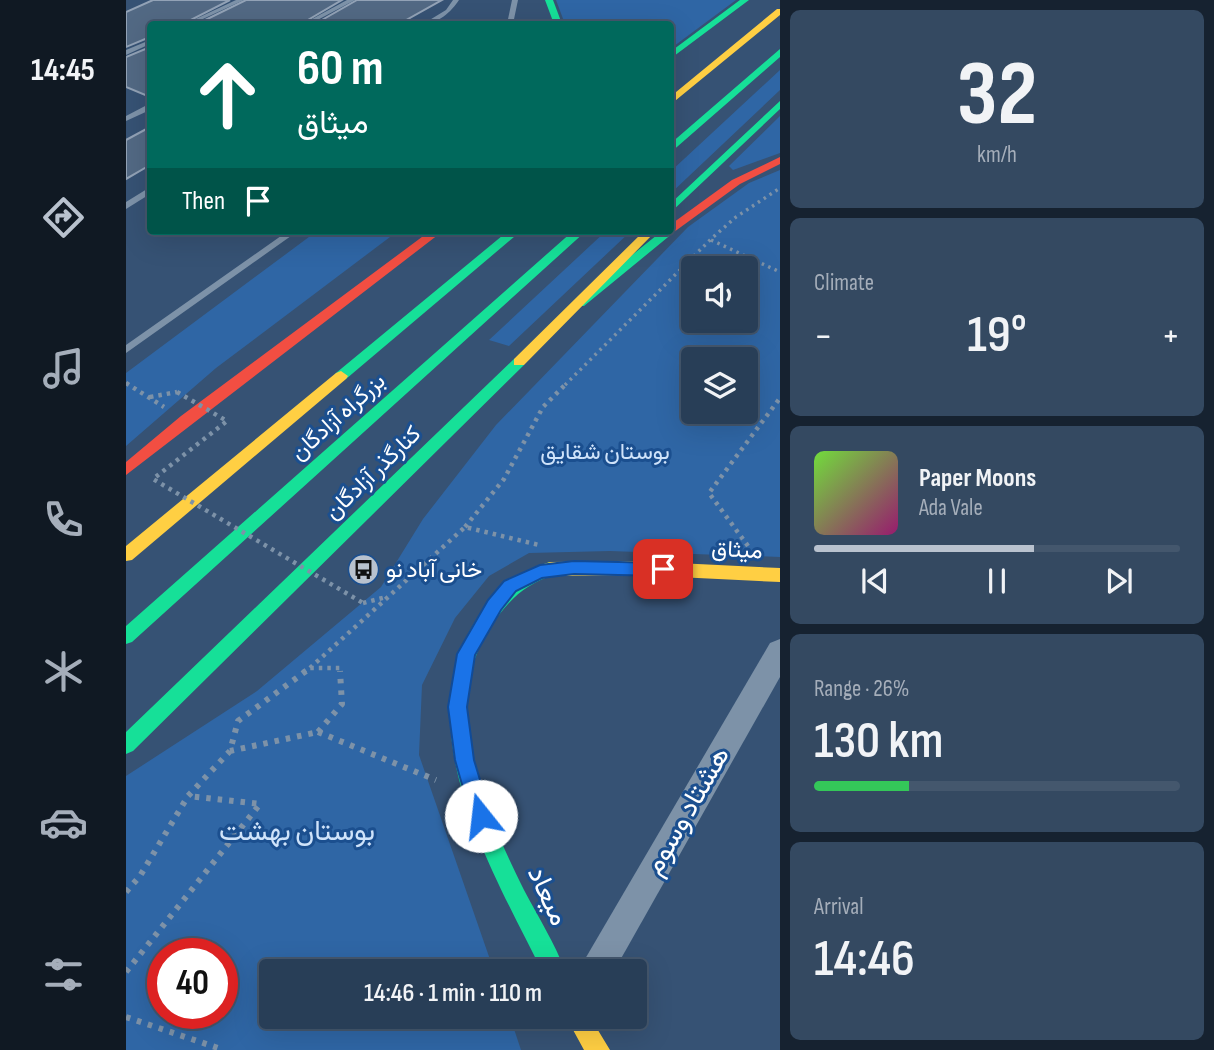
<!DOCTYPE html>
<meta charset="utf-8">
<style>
body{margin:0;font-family:"Sofia Sans Condensed",Vazirmatn,sans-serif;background:#344961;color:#f1f3f6;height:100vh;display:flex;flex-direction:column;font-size:26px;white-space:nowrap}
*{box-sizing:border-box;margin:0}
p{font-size:23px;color:#a5aeba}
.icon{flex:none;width:38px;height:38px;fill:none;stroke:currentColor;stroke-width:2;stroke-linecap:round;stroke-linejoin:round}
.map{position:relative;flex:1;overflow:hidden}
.panel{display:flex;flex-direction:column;gap:10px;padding:10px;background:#162230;width:434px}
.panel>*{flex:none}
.hud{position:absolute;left:21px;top:21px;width:527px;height:214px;border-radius:7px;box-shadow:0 7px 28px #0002,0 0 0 2px #44576d;background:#00695c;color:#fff;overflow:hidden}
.fabs{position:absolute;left:555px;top:256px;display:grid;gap:14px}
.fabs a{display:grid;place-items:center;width:77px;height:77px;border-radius:7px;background:#283e57;box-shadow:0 7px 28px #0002,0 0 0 2px #44576d;font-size:35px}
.speed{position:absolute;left:21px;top:938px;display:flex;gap:14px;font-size:35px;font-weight:700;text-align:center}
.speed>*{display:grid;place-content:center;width:91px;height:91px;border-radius:50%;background:#283e57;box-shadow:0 7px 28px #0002,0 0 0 2px #44576d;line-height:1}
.speed .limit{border:10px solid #d22;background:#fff;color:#111}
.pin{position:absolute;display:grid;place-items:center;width:60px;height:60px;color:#fff;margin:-30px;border-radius:14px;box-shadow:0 4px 10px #0006}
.me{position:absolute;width:77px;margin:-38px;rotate:344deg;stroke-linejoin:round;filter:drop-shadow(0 0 5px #0008)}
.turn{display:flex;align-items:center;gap:24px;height:147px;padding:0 35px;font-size:32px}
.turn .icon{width:91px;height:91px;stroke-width:2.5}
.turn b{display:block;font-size:49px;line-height:60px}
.then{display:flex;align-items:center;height:66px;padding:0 35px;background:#0003;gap:14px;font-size:26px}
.big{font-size:52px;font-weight:600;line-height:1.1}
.panel .widget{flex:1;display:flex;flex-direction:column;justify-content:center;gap:10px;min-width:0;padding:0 24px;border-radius:10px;background:#344961}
.panel .dial{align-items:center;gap:0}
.dial b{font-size:91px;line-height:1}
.song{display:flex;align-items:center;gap:21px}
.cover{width:84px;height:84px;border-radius:10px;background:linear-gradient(135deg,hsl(100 70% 55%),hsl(320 70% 35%))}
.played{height:7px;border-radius:4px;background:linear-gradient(90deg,#b9c2ce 60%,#44576d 60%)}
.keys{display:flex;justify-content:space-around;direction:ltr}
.heat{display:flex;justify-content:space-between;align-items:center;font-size:38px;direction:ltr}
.charge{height:10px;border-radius:5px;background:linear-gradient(90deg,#34c759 26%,#44576d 0)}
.trip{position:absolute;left:133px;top:959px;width:388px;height:70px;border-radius:7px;background:#283e57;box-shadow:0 7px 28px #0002,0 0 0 2px #44576d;font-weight:600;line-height:70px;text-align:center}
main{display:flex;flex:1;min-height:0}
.dock{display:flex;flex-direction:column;width:126px;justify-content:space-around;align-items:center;background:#101923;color:#a5aeba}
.dock .icon{width:49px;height:49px}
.dock .selected{color:#b9c2ce}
.dock b{font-size:32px;color:#f1f3f6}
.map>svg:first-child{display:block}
.green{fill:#2f66a5;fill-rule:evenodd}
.building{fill:#526984;stroke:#92a2b6;stroke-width:2}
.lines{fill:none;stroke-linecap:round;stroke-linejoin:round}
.path-far2{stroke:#7d92a8;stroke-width:3.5;stroke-dasharray:2.5 4.5;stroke-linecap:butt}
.path-far1{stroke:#7d92a8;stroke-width:4.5;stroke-dasharray:3.5 5;stroke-linecap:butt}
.path{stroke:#7d92a8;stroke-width:6;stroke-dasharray:4.5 7;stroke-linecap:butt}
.lane{fill:#7d92a8;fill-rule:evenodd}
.street{fill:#7d92a8;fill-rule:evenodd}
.fast{fill:#16e098;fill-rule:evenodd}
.slow{fill:#ffcf43;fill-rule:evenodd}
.jam{fill:#f24e42;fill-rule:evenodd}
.path-bridge{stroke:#7d92a8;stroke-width:4.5;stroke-dasharray:3.5 5;stroke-linecap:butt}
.route{fill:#1a73e8;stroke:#114b97;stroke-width:2}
.labels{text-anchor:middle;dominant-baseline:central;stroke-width:6;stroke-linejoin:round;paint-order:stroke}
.street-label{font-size:23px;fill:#fff;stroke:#1b4f8f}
.park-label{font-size:23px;fill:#cfe3fa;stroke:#1b4f8f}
.poi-label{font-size:23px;fill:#fff;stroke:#1b4f8f;text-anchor:start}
.near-street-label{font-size:28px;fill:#fff;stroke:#1b4f8f}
.near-park-label{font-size:28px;fill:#cfe3fa;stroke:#1b4f8f}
</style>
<main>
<nav class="dock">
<b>14:45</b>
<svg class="icon selected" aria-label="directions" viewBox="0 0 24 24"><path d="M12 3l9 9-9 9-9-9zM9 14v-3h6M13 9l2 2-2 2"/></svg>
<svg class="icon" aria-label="music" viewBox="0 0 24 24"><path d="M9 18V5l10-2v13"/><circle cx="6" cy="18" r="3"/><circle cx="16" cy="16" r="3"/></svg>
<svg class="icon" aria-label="phone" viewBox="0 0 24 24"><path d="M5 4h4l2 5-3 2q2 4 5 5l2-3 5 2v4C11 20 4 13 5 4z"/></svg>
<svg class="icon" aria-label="climate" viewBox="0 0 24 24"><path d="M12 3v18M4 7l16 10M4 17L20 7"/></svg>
<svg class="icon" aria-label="car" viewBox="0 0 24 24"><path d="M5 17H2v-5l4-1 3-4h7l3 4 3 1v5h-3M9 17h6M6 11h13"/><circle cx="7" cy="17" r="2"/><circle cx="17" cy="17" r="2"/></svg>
<svg class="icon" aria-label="filters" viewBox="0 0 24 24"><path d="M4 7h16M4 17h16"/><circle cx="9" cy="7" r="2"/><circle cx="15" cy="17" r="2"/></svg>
</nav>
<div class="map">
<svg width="654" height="1050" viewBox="0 0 654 1050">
<rect width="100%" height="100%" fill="#365274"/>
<path class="green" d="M 430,0 L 610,0 L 544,49 L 544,24 L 439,24 Z
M 654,70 L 654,90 L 544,194 L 544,172 Z
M 654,116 L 654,153 L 607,170 L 603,166 Z
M 654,170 L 654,557 L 484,551 L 403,553 L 363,576 L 329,618 L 296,685 L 293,755 L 368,971 L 145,971 L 145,1017 L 384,1017 L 395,1050 L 0,1050 L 0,776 L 131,691 L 255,587 L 297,519 L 370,425 L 562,227 L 623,183 ZM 567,268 L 620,268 L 620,320 L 567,320 ZM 567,359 L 620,359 L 620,411 L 567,411 ZM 37,954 L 96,954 L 96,1013 L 37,1013 Z
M 191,231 L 272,231 L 90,368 L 0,446 L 0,373 Z
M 480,231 L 505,231 L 383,346 L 363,340 Z"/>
<path class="building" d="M 27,0 L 104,0 L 57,24 L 24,24 L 24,37 L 0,47 L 0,12 Z
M 120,0 L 216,0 L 175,24 L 71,24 Z
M 231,0 L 316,0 L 273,24 L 189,24 Z
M 24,47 L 24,97 L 0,87 L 0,57 Z
M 24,127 L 24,165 L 0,179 L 0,140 Z"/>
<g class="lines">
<path class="path-far2" d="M 585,240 L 654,272
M 0,383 L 3,385
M 439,385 L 585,239 L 610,217 L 654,188"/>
<path class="path-far1" d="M 0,383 L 38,407
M 24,397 L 51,392
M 339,527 L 378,479 L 417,407 L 441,383
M 622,546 L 583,493 L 654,398
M 237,603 L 260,597
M 184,668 L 339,527 L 413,545
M 177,672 L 183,668 L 214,668 L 214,672"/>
<path class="path" d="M 180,671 L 112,721 L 104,751 L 192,732
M 192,732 L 310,780
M 192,732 L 216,704 L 214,671
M 0,892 L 14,876 L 62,796
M 0,972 L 134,804 L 62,796 L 104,751
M 0,1017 L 98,1050"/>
<path class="lane" d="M 110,0 L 118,0 L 66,24 L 59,24 Z
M 221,0 L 229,0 L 184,24 L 177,24 Z
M 327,0 L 333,0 C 325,12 312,24 297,24 L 320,10 Z
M 386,0 L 392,0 L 387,24 L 381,24 Z
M 24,40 L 24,44 L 0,55 L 0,50 Z
M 21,105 L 24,105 L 24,110 L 0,121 L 0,116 Z
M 21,189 L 24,189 L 24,194 L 0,209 L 0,202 Z
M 162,231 L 172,231 L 0,353 L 0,345 Z"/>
<path class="street" d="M 654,639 L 654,677 L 488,971 L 452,971 L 644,643 Z"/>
<path class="fast" d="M 419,0 L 427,0 L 436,24 L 428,24 Z
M 614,0 L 623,0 L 544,59 L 544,52 Z
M 654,49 L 654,57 L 544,153 L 544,144 Z
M 654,101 L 654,109 L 544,213 L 544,204 Z
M 544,228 L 549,231 L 547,233 L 458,306 L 450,306 L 450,300 L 536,231 L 544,231 Z
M 382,231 L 395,231 L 220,379 L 210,379 L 208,376 L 210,373 Z
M 447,231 L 460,231 L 6,642 L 0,644 L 0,626 Z
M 393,358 L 398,359 L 398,365 L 7,751 L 0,754 L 0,732 L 388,359 Z
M 424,562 L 430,564 L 432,569 L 430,574 C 398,584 380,602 362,631 C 313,710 361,815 398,890 C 412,917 429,943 439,971 L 416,971 C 366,870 281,729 350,620 C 369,590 390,572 424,562 Z"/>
<path class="slow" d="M 651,9 L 654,9 L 654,15 L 544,105 L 544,97 Z
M 518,231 L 530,231 L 398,365 L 388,365 L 388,359 Z
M 215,371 L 222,376 L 220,379 L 6,560 L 0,561 L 0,546 L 210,373 Z
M 510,561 L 654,568 L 654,582 L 510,575 L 424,576 L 418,574 L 416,569 L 418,564 L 424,562 Z
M 440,1017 L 464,1017 L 484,1050 L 458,1050 Z"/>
<path class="jam" d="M 654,157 L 654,164 L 614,184 L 548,232 L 539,231 L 544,231 L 544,225 L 606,180 Z
M 304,231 L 317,231 L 0,475 L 0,462 L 55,416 Z"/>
<path class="path-bridge" d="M 51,392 L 101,421 L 27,479 L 237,603"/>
</g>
<path class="route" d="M 448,561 L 537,563 L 543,565 L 545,569 L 543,574 L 537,576 L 448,574 L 416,578 L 390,591 L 375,610 L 349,655 L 341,707 L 348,760 L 365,816 L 362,823 L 355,826 L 348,823 L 345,816 L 329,760 L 322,707 L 331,654 L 362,600 L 378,581 L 414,565 Z"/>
<defs>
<symbol id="bus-disc" viewBox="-11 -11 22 22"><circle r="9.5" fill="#b9c2ce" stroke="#1b4f8f"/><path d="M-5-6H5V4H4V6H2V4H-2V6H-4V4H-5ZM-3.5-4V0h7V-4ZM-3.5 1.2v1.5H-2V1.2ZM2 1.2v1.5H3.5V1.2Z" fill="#111"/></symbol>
</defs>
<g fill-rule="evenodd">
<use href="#bus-disc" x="220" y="552" width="35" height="35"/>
</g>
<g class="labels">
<g class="street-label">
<text transform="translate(212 417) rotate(-42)">بزرگراه آزادگان</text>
<text transform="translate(247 473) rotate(-44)">کنارگذر آزادگان</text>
<text transform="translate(611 550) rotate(3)">میثاق</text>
</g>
<g class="park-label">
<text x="479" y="452">بوستان شقایق</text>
</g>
<g class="poi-label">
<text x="260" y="570">خانی آباد نو</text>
</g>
<g class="near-street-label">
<text transform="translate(561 811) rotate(-60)">هشتاد وسوم</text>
<text transform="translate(422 896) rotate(65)">میعاد</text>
</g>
<g class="near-park-label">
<text x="171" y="831">بوستان بهشت</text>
</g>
</g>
</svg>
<div class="fabs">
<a><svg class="icon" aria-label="sound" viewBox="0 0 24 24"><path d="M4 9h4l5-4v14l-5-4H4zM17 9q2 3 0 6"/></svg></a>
<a><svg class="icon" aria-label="layers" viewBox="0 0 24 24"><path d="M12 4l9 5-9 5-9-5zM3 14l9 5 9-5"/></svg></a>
</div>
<div class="speed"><div class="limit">40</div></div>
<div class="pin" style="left:537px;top:569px;background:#d93025"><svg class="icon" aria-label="arrive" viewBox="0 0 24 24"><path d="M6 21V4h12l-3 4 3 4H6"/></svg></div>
<svg class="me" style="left:355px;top:816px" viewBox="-20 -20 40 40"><circle r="19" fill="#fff"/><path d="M0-13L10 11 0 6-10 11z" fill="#1a73e8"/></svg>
<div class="trip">14:46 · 1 min · 110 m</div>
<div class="hud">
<div class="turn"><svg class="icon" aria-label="ahead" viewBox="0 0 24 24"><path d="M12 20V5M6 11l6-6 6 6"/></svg><div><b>60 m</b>میثاق</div></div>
<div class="then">Then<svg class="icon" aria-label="arrive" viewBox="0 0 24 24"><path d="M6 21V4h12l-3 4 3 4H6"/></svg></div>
</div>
</div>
<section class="panel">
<div class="widget dial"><b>32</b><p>km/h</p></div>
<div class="widget"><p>Climate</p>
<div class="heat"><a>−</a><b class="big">19°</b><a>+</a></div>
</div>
<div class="widget">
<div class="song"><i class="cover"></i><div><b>Paper Moons</b><p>Ada Vale</p></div></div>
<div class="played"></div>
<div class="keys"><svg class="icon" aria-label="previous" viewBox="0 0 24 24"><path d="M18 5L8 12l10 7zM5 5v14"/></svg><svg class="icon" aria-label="pause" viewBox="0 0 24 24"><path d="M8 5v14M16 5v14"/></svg><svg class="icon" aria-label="next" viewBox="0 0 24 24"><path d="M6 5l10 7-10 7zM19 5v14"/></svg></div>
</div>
<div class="widget"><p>Range · 26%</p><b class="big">130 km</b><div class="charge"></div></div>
<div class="widget"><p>Arrival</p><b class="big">14:46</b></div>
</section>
</main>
